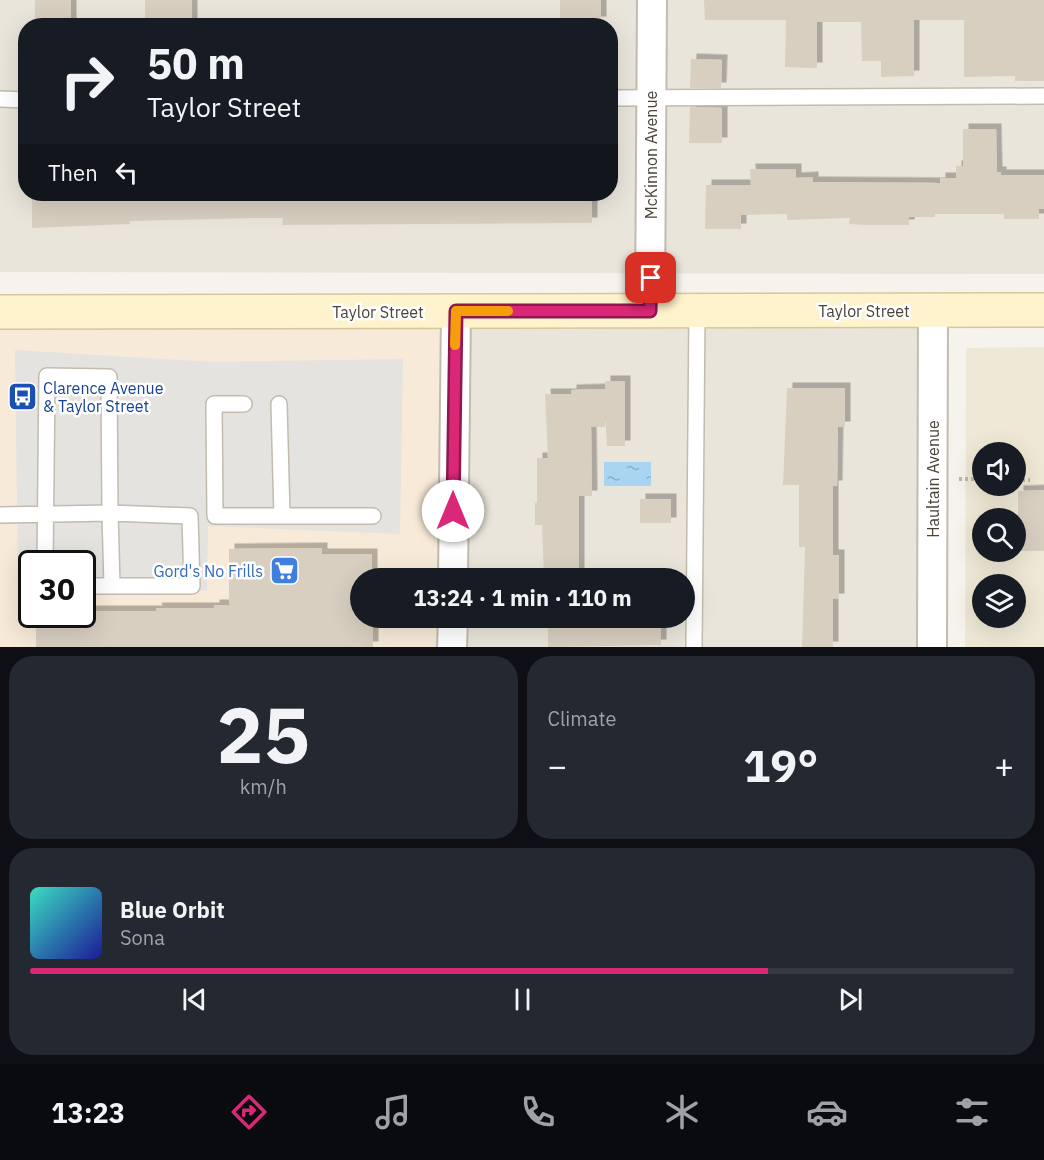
<!DOCTYPE html>
<meta charset="utf-8">
<style>
body{margin:0;font-family:"IBM Plex Sans",sans-serif;background:#242831;color:#f1f3f6;height:100vh;display:flex;flex-direction:column;font-size:22px;white-space:nowrap}
*{box-sizing:border-box;margin:0}
p{font-size:20px;color:#9ea1a6}
.icon{flex:none;width:33px;height:33px;fill:none;stroke:currentColor;stroke-width:2;stroke-linecap:round;stroke-linejoin:round}
.map{position:relative;height:647px;overflow:hidden}
.panel{display:flex;flex-direction:column;gap:9px;padding:9px;background:#0d0f14;flex:1}
.panel>*{flex:none}
.hud{position:absolute;left:18px;top:18px;width:600px;height:183px;border-radius:24px;box-shadow:0 6px 24px #0002;background:#171b24;color:#f1f3f6;overflow:hidden}
.fabs{position:absolute;left:972px;top:442px;display:grid;gap:12px}
.fabs a{display:grid;place-items:center;width:54px;height:54px;border-radius:50%;background:#171b24;box-shadow:0 6px 24px #0002;font-size:30px}
.speed{position:absolute;left:18px;top:550px;display:flex;gap:12px;font-size:30px;font-weight:700;text-align:center}
.speed>*{display:grid;place-content:center;width:78px;height:78px;border-radius:50%;background:#171b24;box-shadow:0 6px 24px #0002;line-height:1}
.speed .limit{border:3px solid #111;border-radius:9px;background:#fff;color:#111}
.pin{position:absolute;display:grid;place-items:center;width:51px;height:51px;color:#fff;margin:-26px;border-radius:12px;box-shadow:0 3px 9px #0006}
.me{position:absolute;width:66px;margin:-33px;rotate:0deg;stroke-linejoin:round;filter:drop-shadow(0 0 4px #0008)}
.turn{display:flex;align-items:center;gap:21px;height:126px;padding:0 30px;font-size:27px}
.turn .icon{width:78px;height:78px;stroke-width:2.5}
.turn b{display:block;font-size:42px;line-height:51px}
.then{display:flex;align-items:center;height:57px;padding:0 30px;background:#0003;gap:12px;font-size:22px}
.big{font-size:45px;font-weight:700;line-height:1.1}
.panel .card{flex:1;display:flex;flex-direction:column;justify-content:center;gap:9px;min-width:0;padding:0 21px;border-radius:24px;background:#242831}
.panel .dial{align-items:center;gap:0}
.dial b{font-size:78px;line-height:1}
.song{display:flex;align-items:center;gap:18px}
.cover{width:72px;height:72px;border-radius:9px;background:linear-gradient(135deg,hsl(170 70% 55%),hsl(240 70% 35%))}
.played{height:6px;border-radius:3px;background:linear-gradient(90deg,#db2777 75%,#363941 75%)}
.keys{display:flex;justify-content:space-around;direction:ltr}
.heat{display:flex;justify-content:space-between;align-items:center;font-size:33px;direction:ltr}
.panel .tiles{flex:1;display:grid;gap:9px;grid-template-columns:1fr 1fr}
.card:last-child{grid-column:span 2}
.trip{position:absolute;left:350px;top:568px;width:345px;height:60px;border-radius:30px;background:#171b24;box-shadow:0 6px 24px #0002;font-weight:700;line-height:60px;text-align:center}
.tab-bar{display:flex;height:96px;justify-content:space-around;align-items:center;background:#090b0e;color:#9ea1a6}
.tab-bar .icon{width:42px;height:42px}
.tab-bar .on{color:#db2777}
.tab-bar b{font-size:27px;color:#f1f3f6}
.map>svg:first-child{display:block}
.residential{fill:#eae5da;fill-rule:evenodd}
.commercial{fill:#f7ead8;fill-rule:evenodd}
.education{fill:#efe8d6;fill-rule:evenodd}
.parking{fill:#e5e3e0}
.water{fill:url(#water-ripples)}
.building{fill:#d8cfc1;filter:url(#shadow)}
.lines{fill:none;stroke-linecap:round;stroke-linejoin:round}
.lane-casing{stroke:#c2bbae;stroke-width:18}
.street-casing{stroke:#c2bbae;stroke-width:32}
.secondary-casing{stroke:#d6c79b;stroke-width:36}
.path{stroke:#c4b79f;stroke-width:4;stroke-dasharray:3 3;stroke-linecap:butt}
.lane{stroke:#fff;stroke-width:15}
.street{stroke:#fff;stroke-width:28}
.secondary{stroke:#fff3cd;stroke-width:33}
.route-casing{stroke:#8e194d;stroke-width:15}
.route{stroke:#db2777;stroke-width:10}
.slow{stroke:#f59e0b;stroke-width:10}
.labels{text-anchor:middle;dominant-baseline:central;stroke-width:5;stroke-linejoin:round;paint-order:stroke}
.street-label{font-size:16px;fill:#4b4439;stroke:#fff}
.transit-label{font-size:16px;fill:#164399;stroke:#fff;text-anchor:start}
.shop-label{font-size:16px;fill:#366cbe;stroke:#fff;text-anchor:end}
</style>
<div class="map">
<svg width="1044" height="647" viewBox="0 0 1044 647">
<defs>
<pattern id="water-ripples" width="26" height="14" patternUnits="userSpaceOnUse" patternTransform="scale(1.5)"><rect width="26" height="14" fill="#a9d4f2"/><path d="M2 4q2-2 4 0t4 0M15 11q2-2 4 0t4 0" fill="none" stroke="#8caec5"/></pattern>
<filter id="shadow"><feDropShadow dx="5.5" dy="-5.5" stdDeviation="0" flood-color="#0004"/></filter>
</defs>
<rect width="100%" height="100%" fill="#f6f3ec"/>
<path class="residential" d="M 0,0 L 1044,0 L 1044,274 L 0,272 ZM 26,26 L 610,26 L 610,194 L 26,194 Z
M 933,310 L 944,647 L 452,647 L 453,618 L 684,618 L 684,579 L 453,579 L 456,311 Z"/>
<path class="commercial" d="M 456,311 L 453,579 L 360,579 L 360,618 L 453,618 L 452,647 L 0,647 L 0,330 ZM 32,564 L 82,564 L 82,615 L 32,615 Z"/>
<path class="education" d="M 1044,347 L 1044,647 L 965,647 L 966,348 ZM 982,453 L 1016,453 L 1016,486 L 982,486 ZM 982,519 L 1016,519 L 1016,552 L 982,552 ZM 982,585 L 1016,585 L 1016,618 L 982,618 Z"/>
<path class="parking" d="M 15,350 L 213,362 L 403,359 L 400,534 L 208,526 L 207,591 L 83,588 L 82,564 L 32,564 L 31,587 L 18,586 Z"/>
<path class="water" d="M 604,462 L 651,462 L 651,486 L 604,486 Z"/>
<path class="building" d="M 35,0 L 71,0 L 71,26 L 35,26 Z
M 145,0 L 192,0 L 192,26 L 145,26 Z
M 560,0 L 601,0 L 601,22 L 560,23 Z
M 704,0 L 1044,0 L 1044,81 L 1015,81 L 1015,76 L 964,77 L 964,20 L 914,20 L 914,76 L 881,77 L 881,61 L 862,61 L 861,22 L 817,22 L 817,68 L 785,67 L 786,20 L 705,20 Z
M 691,59 L 722,60 L 721,88 L 690,88 Z
M 690,107 L 722,108 L 722,143 L 689,143 Z
M 963,129 L 996,129 L 997,172 L 1001,172 L 1001,175 L 1044,175 L 1044,209 L 1039,209 L 1039,219 L 1004,219 L 1004,214 L 935,214 L 935,217 L 909,217 L 909,225 L 867,225 L 849,224 L 850,218 L 787,220 L 787,214 L 741,215 L 741,229 L 705,229 L 706,185 L 751,185 L 750,169 L 796,169 L 796,178 L 813,177 L 813,182 L 940,183 L 940,178 L 956,178 L 956,166 L 963,166 Z
M 32,194 L 592,194 L 592,223 L 282,225 L 283,218 L 260,218 L 130,221 L 130,224 L 32,228 Z
M 605,381 L 625,381 L 625,446 L 607,446 L 605,413 L 605,427 L 591,427 L 592,496 L 579,496 L 579,579 L 544,579 L 542,525 L 535,525 L 535,503 L 537,503 L 537,458 L 548,458 L 545,394 L 571,394 L 571,390 L 605,389 Z
M 787,388 L 845,388 L 845,427 L 838,427 L 837,486 L 833,486 L 833,555 L 839,555 L 839,599 L 833,599 L 833,647 L 802,647 L 805,547 L 799,547 L 799,485 L 783,485 Z
M 1044,490 L 1044,551 L 1018,551 L 1018,491 Z
M 640,499 L 671,499 L 671,523 L 640,523 Z
M 322,548 L 322,554 L 372,554 L 372,579 L 360,579 L 360,618 L 373,618 L 373,647 L 36,647 L 36,615 L 82,615 L 82,611 L 157,611 L 156,608 L 214,608 L 214,605 L 229,605 L 229,549 Z
M 591,618 L 661,618 L 661,645 L 548,647 L 548,623 L 591,623 Z"/>
<g class="lines">
<defs>
<path id="lane" d="M 610,98 L 1044,96
M 0,99 L 26,100
M 244,404 L 214,404 L 215,516 L 373,516
M 279,404 L 282,516
M 0,515 L 110,513 L 109,377 L 47,376 L 45,564
M 82,586 L 192,586 L 190,516 L 110,513 L 112,586
M 694,647 L 697,311"/>
<path id="street" d="M 650,311 L 652,0
M 453,579 L 456,311
M 452,647 L 453,618
M 932,647 L 933,310"/>
<path id="secondary" d="M 0,312 L 1044,310"/>
</defs>
<use href="#lane" class="lane-casing"/>
<use href="#street" class="street-casing"/>
<use href="#secondary" class="secondary-casing"/>
<path class="path" d="M 959,479 L 982,479
M 1016,480 L 1030,480"/>
<use href="#lane" class="lane"/>
<use href="#street" class="street"/>
<use href="#secondary" class="secondary"/>
</g>
<g class="lines">
<defs>
<path id="route" d="M 453,511 L 456,311 L 650,311 L 651,278"/>
</defs>
<use href="#route" class="route-casing"/>
<use href="#route" class="route"/>
<path class="slow" d="M 455,345 L 456,311 L 508,311"/>
</g>
<defs>
<symbol id="bus-square" viewBox="-11 -11 22 22"><rect x="-9" y="-9" width="18" height="18" rx="4" fill="#1a4fb4" stroke="#fff"/><path d="M-5-6H5V4H4V6H2V4H-2V6H-4V4H-5ZM-3.5-4V0h7V-4ZM-3.5 1.2v1.5H-2V1.2ZM2 1.2v1.5H3.5V1.2Z" fill="#fff"/></symbol>
<symbol id="supermarket-square" viewBox="-11 -11 22 22"><rect x="-9" y="-9" width="18" height="18" rx="4" fill="#3f7fe0" stroke="#fff"/><path d="M-6-5.5h2.5l.6 2H6L4.5 2H-2.5L-4.4-4H-6ZM-1.5 3.2a1.3 1.3 0 1 0 .1 0ZM3 3.2a1.3 1.3 0 1 0 .1 0Z" fill="#fff"/></symbol>
</defs>
<g fill-rule="evenodd">
<use href="#bus-square" x="6" y="380" width="33" height="33"/>
<use href="#supermarket-square" x="268" y="554" width="33" height="33"/>
</g>
<g class="labels">
<g class="street-label">
<text transform="translate(651 155) rotate(-90)">McKinnon Avenue</text>
<text x="864" y="311">Taylor Street</text>
<text x="378" y="312">Taylor Street</text>
<text transform="translate(933 479) rotate(-90)">Haultain Avenue</text>
</g>
<g class="transit-label">
<text x="43" y="388">Clarence Avenue<tspan x="43" dy="18">&amp; Taylor Street</tspan></text>
</g>
<g class="shop-label">
<text x="263" y="571">Gord's No Frills</text>
</g>
</g>
</svg>
<div class="fabs">
<a><svg class="icon" aria-label="sound" viewBox="0 0 24 24"><path d="M4 9h4l5-4v14l-5-4H4zM17 9q2 3 0 6"/></svg></a>
<a><svg class="icon" aria-label="search" viewBox="0 0 24 24"><circle cx="10" cy="10" r="6"/><path d="M15 15l6 6"/></svg></a>
<a><svg class="icon" aria-label="layers" viewBox="0 0 24 24"><path d="M12 4l9 5-9 5-9-5zM3 14l9 5 9-5"/></svg></a>
</div>
<div class="speed"><div class="limit">30</div></div>
<div class="pin" style="left:651px;top:278px;background:#d93025"><svg class="icon" aria-label="arrive" viewBox="0 0 24 24"><path d="M6 21V4h12l-3 4 3 4H6"/></svg></div>
<svg class="me" style="left:453px;top:511px" viewBox="-20 -20 40 40"><circle r="19" fill="#fff"/><path d="M0-13L10 11 0 6-10 11z" fill="#db2777"/></svg>
<div class="trip">13:24 · 1 min · 110 m</div>
<div class="hud">
<div class="turn"><svg class="icon" aria-label="right" viewBox="0 0 24 24"><path d="M7 20v-9h11M14 6l5 5-5 5"/></svg><div><b>50 m</b>Taylor Street</div></div>
<div class="then">Then<svg class="icon" aria-label="left" viewBox="0 0 24 24"><path d="M17 20v-9H6M10 6l-5 5 5 5"/></svg></div>
</div>
</div>
<section class="panel">
<div class="tiles">
<div class="card dial"><b>25</b><p>km/h</p></div>
<div class="card"><p>Climate</p>
<div class="heat"><a>−</a><b class="big">19°</b><a>+</a></div>
</div>
<div class="card">
<div class="song"><i class="cover"></i><div><b>Blue Orbit</b><p>Sona</p></div></div>
<div class="played"></div>
<div class="keys"><svg class="icon" aria-label="previous" viewBox="0 0 24 24"><path d="M18 5L8 12l10 7zM5 5v14"/></svg><svg class="icon" aria-label="pause" viewBox="0 0 24 24"><path d="M8 5v14M16 5v14"/></svg><svg class="icon" aria-label="next" viewBox="0 0 24 24"><path d="M6 5l10 7-10 7zM19 5v14"/></svg></div>
</div>
</div>
</section>
<nav class="tab-bar">
<b>13:23</b>
<svg class="icon on" aria-label="directions" viewBox="0 0 24 24"><path d="M12 3l9 9-9 9-9-9zM9 14v-3h6M13 9l2 2-2 2"/></svg>
<svg class="icon" aria-label="music" viewBox="0 0 24 24"><path d="M9 18V5l10-2v13"/><circle cx="6" cy="18" r="3"/><circle cx="16" cy="16" r="3"/></svg>
<svg class="icon" aria-label="phone" viewBox="0 0 24 24"><path d="M5 4h4l2 5-3 2q2 4 5 5l2-3 5 2v4C11 20 4 13 5 4z"/></svg>
<svg class="icon" aria-label="climate" viewBox="0 0 24 24"><path d="M12 3v18M4 7l16 10M4 17L20 7"/></svg>
<svg class="icon" aria-label="car" viewBox="0 0 24 24"><path d="M5 17H2v-5l4-1 3-4h7l3 4 3 1v5h-3M9 17h6M6 11h13"/><circle cx="7" cy="17" r="2"/><circle cx="17" cy="17" r="2"/></svg>
<svg class="icon" aria-label="filters" viewBox="0 0 24 24"><path d="M4 7h16M4 17h16"/><circle cx="9" cy="7" r="2"/><circle cx="15" cy="17" r="2"/></svg>
</nav>
